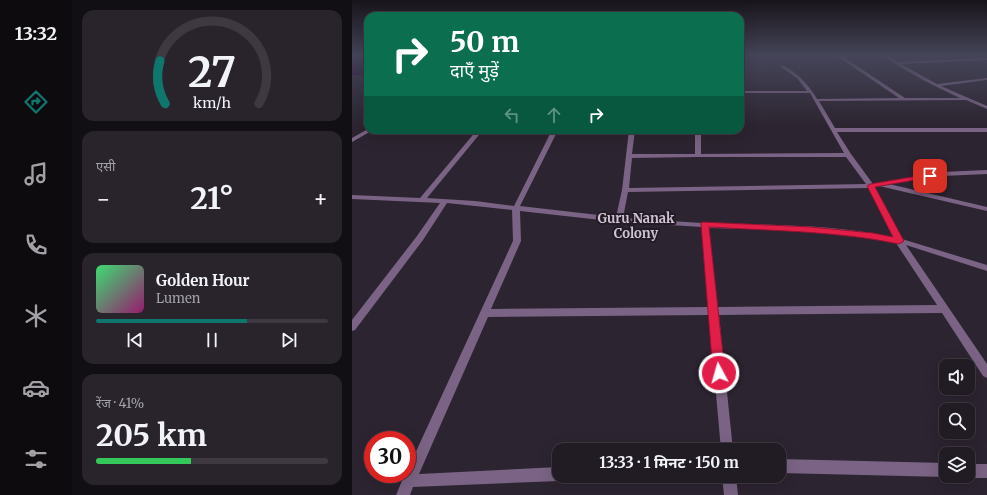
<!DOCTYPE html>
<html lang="hi">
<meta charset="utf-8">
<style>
body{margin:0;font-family:Merriweather,"Noto Sans Devanagari",serif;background:#29242c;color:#f1f3f6;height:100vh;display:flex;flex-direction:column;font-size:15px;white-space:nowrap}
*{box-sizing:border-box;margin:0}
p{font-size:13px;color:#a2a1a6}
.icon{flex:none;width:22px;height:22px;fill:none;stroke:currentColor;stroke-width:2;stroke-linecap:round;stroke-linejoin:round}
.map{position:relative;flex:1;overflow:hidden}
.panel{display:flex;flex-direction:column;gap:10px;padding:10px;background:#120f14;width:280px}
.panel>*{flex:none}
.hud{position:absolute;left:12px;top:12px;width:380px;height:122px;border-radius:12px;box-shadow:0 4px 16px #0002,0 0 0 1px #3e3941;background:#0b6e4f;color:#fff;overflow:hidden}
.tools{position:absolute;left:587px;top:359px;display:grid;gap:8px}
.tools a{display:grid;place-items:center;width:36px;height:36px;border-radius:8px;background:#211b24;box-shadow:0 4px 16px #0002,0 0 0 1px #3e3941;font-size:20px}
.speed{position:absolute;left:12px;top:431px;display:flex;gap:8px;font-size:20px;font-weight:700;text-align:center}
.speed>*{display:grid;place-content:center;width:52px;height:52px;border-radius:50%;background:#211b24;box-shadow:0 4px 16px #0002,0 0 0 1px #3e3941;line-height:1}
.speed .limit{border:6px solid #d22;background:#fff;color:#111}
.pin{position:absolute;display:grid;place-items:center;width:34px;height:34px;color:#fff;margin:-17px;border-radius:8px;box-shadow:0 2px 6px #0006}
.me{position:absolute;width:44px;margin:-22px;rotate:354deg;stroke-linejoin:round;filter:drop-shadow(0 0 3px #0008)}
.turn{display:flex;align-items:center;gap:14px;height:84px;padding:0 20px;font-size:18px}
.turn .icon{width:52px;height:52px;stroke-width:2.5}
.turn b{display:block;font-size:28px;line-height:34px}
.lanes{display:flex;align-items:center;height:38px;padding:0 20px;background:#0003;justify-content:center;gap:20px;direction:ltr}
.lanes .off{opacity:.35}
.big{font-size:30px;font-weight:700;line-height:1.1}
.panel .tile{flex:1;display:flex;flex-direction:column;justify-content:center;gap:6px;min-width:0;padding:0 14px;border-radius:12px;background:#29242c}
.panel .dial{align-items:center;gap:0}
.dial svg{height:104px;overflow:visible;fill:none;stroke:#3e3941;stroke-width:7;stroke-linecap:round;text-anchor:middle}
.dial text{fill:#f1f3f6;stroke:none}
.song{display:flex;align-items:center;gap:12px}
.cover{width:48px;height:48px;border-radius:6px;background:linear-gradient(135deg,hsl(140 70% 55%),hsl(320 70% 35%))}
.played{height:4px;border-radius:2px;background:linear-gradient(90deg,#0f766e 65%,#3e3941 65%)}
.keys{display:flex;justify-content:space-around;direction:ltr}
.heat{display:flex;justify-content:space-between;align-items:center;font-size:22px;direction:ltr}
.charge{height:6px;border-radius:3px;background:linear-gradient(90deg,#34c759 41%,#3e3941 0)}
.trip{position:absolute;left:200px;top:443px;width:234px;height:40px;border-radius:12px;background:#211b24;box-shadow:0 4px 16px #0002,0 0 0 1px #3e3941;font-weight:700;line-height:40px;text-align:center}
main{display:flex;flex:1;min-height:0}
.tab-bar{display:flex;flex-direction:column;width:72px;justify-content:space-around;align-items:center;background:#0d0b0e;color:#a2a1a6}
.tab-bar .icon{width:28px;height:28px}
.tab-bar .selected{color:#0f766e}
.tab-bar b{font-size:18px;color:#f1f3f6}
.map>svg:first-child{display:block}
.water{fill:#240031}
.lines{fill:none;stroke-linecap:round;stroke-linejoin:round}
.minor{fill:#7a6384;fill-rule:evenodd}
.route{fill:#e11d48;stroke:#92132f}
.labels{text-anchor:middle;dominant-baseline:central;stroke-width:4;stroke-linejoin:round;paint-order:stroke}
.quarter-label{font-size:13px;font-weight:bold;fill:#cec3d2;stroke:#231b26}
</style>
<main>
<nav class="tab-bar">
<b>13:32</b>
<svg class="icon selected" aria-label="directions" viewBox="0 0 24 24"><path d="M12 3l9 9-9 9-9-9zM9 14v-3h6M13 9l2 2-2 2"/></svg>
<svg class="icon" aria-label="music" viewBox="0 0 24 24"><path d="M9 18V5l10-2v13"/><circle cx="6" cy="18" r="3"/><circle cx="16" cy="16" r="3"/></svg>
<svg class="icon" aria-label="phone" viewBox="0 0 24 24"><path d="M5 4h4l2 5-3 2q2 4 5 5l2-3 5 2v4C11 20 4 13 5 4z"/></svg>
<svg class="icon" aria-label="climate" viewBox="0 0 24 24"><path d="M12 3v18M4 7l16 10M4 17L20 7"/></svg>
<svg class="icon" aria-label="car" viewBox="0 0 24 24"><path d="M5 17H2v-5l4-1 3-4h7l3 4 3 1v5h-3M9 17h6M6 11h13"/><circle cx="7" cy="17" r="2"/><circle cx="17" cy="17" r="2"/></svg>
<svg class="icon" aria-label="filters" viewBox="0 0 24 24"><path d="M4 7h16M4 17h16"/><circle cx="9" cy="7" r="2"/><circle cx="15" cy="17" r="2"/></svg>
</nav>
<section class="panel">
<div class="tile dial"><svg viewBox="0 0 100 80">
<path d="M14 69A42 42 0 1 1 86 69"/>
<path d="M14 69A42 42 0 0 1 10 36" stroke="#0f766e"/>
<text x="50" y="56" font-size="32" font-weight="700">27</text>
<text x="50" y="72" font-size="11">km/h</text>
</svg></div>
<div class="tile"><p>एसी</p>
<div class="heat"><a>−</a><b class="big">21°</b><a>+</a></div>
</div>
<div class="tile">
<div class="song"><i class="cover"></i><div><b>Golden Hour</b><p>Lumen</p></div></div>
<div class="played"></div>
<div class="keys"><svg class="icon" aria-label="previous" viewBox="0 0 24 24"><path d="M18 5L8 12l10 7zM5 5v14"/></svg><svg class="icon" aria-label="pause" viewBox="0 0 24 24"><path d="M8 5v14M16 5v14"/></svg><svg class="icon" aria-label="next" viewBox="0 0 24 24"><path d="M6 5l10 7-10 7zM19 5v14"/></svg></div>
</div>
<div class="tile"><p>रेंज · 41%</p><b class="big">205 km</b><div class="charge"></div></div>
</section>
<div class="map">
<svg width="635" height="495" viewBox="0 0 635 495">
<rect width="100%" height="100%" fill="#2c2430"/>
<path class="water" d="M 0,56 L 16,56 L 16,75 L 0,75 Z"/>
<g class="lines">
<path class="minor" d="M 485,56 L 490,56 L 553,98 L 608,98 C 582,86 556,73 532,56 L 537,56 L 546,62 L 635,58 L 635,60 L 549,64 L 585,84 L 635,78 L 635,80 L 589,86 L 635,106 L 635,109 L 614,100 L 467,101 L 483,128 L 635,128 L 635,132 L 485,132 L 499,154 L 521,184 L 590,172 L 635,170 L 635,174 L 590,176 L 537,184 L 635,207 L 635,211 L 527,186 L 523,187 L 550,239 L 635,265 L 635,271 L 554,245 L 635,364 L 635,378 L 631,376 L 590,313 L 367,315 L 381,450 L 369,450 L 357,315 L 136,317 L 67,474 L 207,467 L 207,476 L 213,476 L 212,479 L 207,481 L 61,487 L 58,495 L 44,495 L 52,476 L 55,474 L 55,471 L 161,241 L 160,210 L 95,203 L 71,240 L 3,330 L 0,331 L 0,320 L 65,236 L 88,203 L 0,199 L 0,195 L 68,198 L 125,130 L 131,130 L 75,198 L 123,201 L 162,206 L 200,130 L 206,130 L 168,206 L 264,217 L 270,190 L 277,130 L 283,130 L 280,154 L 343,154 L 343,130 L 349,130 L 349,154 L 492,153 L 458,93 L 388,93 L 388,91 L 455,91 L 445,78 L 429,67 L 430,65 C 445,72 457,85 465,99 L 547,98 ZM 345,157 L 494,157 L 514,184 L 277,188 L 280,158 ZM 517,188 L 541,237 C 481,224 417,225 356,223 L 353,222 L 350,223 L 271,218 L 276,192 ZM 168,211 L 267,222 L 350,227 L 356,307 L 139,309 L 169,241 ZM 357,228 C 419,230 483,229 544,243 L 585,305 L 366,307 Z
M 16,129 L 16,130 L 21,130 L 0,142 L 0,138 Z
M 427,459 L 594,463 L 594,476 L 595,476 L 594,477 L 427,473 Z
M 616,464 L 635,464 L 635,478 L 616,478 L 612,476 L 616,476 Z
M 370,476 L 384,476 L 386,495 L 372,495 Z"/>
</g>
<linearGradient id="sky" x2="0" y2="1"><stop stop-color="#18141a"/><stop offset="0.44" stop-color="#454559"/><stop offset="1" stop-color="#454559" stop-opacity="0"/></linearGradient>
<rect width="635" height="126" fill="url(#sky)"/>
<path class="route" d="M 578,174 L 580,174 L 580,177 L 523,187 L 552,241 L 547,244 C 485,231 421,231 357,227 L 373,373 L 371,377 L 367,378 L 363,377 L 361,373 L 349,224 L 350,222 L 459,227 L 521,233 L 541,237 L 515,186 L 518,184 Z"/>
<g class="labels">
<g class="quarter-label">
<text x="284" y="218">Guru Nanak<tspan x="284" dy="15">Colony</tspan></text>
</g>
</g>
</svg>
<div class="tools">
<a><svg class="icon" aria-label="sound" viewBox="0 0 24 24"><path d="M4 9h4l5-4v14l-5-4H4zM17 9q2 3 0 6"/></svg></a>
<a><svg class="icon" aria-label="search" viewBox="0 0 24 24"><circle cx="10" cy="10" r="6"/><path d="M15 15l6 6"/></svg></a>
<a><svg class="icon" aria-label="layers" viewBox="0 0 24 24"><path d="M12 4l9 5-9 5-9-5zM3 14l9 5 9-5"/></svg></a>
</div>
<div class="speed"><div class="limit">30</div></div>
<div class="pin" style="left:578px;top:176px;background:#d93025"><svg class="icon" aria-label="arrive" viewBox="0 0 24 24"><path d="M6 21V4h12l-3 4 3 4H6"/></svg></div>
<svg class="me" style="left:367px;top:373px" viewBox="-20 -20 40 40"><circle r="17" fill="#e11d48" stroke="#fff" stroke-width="3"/><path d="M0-11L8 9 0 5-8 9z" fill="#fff"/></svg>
<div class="trip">13:33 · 1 मिनट · 150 m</div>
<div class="hud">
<div class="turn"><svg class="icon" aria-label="right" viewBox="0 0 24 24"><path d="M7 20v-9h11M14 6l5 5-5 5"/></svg><div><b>50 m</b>दाएँ मुड़ें</div></div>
<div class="lanes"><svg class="icon off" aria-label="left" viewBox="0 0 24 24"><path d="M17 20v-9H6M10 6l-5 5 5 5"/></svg><svg class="icon off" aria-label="ahead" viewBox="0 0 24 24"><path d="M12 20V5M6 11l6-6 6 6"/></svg><svg class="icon" aria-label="right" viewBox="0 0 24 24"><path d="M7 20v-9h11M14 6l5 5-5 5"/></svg></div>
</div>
</div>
</main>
